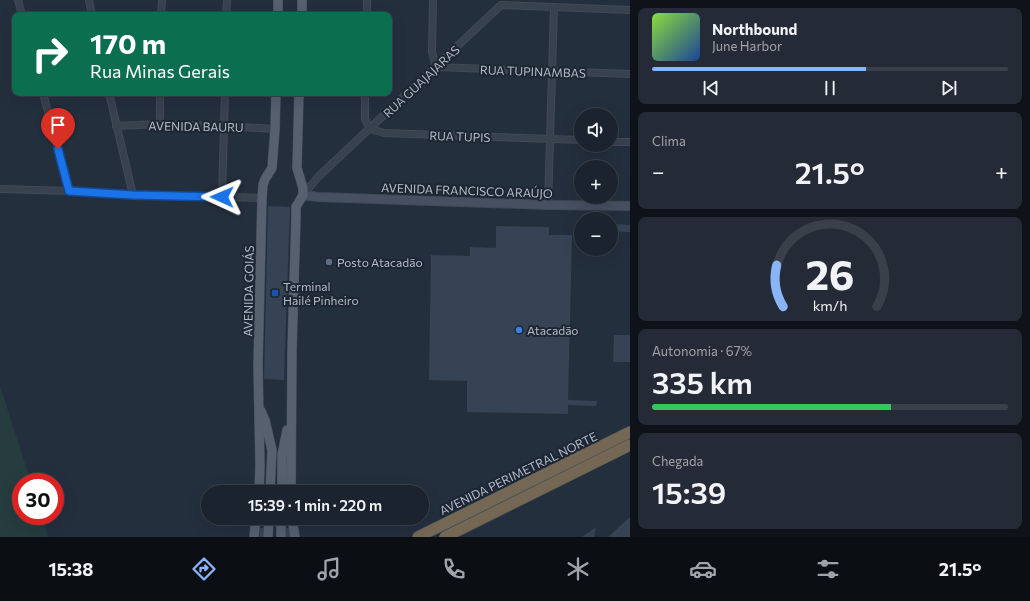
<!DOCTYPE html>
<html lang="pt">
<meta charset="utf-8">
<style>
body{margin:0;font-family:Commissioner,sans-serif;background:#242b36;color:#f1f3f6;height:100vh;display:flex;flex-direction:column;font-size:15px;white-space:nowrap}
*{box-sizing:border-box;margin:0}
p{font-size:13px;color:#a0a4aa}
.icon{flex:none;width:22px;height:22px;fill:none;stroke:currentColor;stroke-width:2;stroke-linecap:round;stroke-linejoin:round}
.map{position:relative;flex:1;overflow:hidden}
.sheet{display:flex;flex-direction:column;gap:8px;padding:8px;background:#0f1319;width:400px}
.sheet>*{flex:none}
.guide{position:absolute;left:12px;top:12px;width:380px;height:84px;border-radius:8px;box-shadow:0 4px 16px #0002,0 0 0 1px #39404a;background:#0b6e4f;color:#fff;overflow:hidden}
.buttons{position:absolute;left:574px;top:108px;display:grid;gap:8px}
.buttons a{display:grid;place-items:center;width:44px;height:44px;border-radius:50%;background:#1b232e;box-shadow:0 4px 16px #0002,0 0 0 1px #39404a;font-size:20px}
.speed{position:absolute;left:12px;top:473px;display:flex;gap:8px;font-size:20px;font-weight:700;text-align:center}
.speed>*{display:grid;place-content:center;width:52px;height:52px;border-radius:50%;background:#1b232e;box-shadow:0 4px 16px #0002,0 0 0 1px #39404a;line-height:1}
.speed .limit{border:6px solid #d22;background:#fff;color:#111}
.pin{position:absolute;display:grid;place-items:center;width:34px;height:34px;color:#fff;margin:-41px -17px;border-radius:50% 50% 50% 0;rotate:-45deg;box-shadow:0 0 4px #0007}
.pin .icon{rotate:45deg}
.me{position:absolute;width:44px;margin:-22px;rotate:271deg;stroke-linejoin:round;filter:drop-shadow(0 0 3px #0008)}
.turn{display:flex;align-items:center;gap:14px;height:84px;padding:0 12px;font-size:18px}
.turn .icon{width:52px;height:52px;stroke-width:2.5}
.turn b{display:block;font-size:28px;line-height:34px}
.big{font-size:30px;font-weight:600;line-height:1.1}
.sheet .widget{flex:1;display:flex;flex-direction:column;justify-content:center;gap:6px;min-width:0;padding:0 14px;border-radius:8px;background:#242b36}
.sheet .dial{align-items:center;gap:0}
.dial svg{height:104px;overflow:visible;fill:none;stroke:#39404a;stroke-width:7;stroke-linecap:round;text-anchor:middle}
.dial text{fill:#f1f3f6;stroke:none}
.song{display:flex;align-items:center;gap:12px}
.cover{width:48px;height:48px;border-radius:6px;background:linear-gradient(135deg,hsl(90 70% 55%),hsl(220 70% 35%))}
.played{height:4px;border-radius:2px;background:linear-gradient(90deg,#8ab4f8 60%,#39404a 60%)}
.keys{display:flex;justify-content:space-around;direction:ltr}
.heat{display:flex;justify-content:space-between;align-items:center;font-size:22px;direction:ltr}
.charge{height:6px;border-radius:3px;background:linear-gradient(90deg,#34c759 67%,#39404a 0)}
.trip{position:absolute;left:201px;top:485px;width:228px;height:40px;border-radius:20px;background:#1b232e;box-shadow:0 4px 16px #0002,0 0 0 1px #39404a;font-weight:600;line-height:40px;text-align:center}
.tab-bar{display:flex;height:64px;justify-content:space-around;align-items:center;background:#0b0e12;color:#a0a4aa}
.tab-bar .icon{width:28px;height:28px}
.tab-bar .selected{color:#8ab4f8}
.tab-bar b{font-size:18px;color:#f1f3f6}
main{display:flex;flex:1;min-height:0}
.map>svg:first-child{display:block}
.green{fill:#263c3f}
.building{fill:#364354}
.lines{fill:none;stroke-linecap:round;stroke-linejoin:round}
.primary-tunnel{stroke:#3a4453;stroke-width:9;stroke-dasharray:9 4.5;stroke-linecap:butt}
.street-casing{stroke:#414a57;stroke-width:8}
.secondary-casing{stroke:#414a57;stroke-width:10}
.primary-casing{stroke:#414a57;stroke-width:10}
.highway-casing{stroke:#434c59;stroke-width:12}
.street{stroke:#38414e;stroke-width:6}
.secondary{stroke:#465061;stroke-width:8}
.primary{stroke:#56606e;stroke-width:9}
.highway{stroke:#746855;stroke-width:11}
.route-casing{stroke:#114b97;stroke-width:10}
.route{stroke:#1a73e8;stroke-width:7}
.service-dot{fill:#5c6f8a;stroke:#1d2633;stroke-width:1.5}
.transit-dot{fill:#1a4fb4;stroke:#1d2633;stroke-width:1.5}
.shop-dot{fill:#3f7fe0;stroke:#1d2633;stroke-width:1.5}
.labels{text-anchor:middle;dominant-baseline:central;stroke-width:4;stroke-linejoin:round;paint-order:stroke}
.street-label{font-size:12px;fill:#b4bcc9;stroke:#1d2633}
.poi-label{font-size:12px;fill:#b4bcc9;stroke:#1d2633;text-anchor:start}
</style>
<main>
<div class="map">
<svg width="630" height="537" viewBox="0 0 630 537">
<rect width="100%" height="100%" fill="#242f3e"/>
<path class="green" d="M 0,386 L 31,482 L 21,482 L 21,516 L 42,516 L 48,537 L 0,537 Z"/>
<path class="building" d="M 268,206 L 290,207 L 284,380 L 264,379 Z
M 611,224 L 630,225 L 630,232 L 611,231 Z
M 496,226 L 549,227 L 549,235 L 572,235 L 568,400 L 597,401 L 596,406 L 568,405 L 568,414 L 467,412 L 467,381 L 429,380 L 431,255 L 470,256 L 470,247 L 496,248 Z
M 614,335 L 630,335 L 630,362 L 613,362 Z
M 630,517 L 630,537 L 608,537 Z
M 596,527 L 594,537 L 582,537 Z"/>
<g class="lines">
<path class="primary-tunnel" d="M 264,537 L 264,518
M 287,537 L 289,518"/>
<defs>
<path id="street" d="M 18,0 L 22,15
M 89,0 L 92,15
M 433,0 L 432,52 L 436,67 L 630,74
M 161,15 L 162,0
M 226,15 L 227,0
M 367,15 L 367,0
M 43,93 L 69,191
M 109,93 L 133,195
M 365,93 L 365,119 L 370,129
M 160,124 L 160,93
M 116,126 L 160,124 L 224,126 L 275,129
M 370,129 L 384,133 L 581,140
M 611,142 L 630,142
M 0,189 L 69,191 L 133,195 L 262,198
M 303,195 L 319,176 L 501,5 L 630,10
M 222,197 L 225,93
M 548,205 L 554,7"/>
<path id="secondary" d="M 303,195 L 318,197 L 548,205 L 630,206"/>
<path id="primary" d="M 278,15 L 278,0
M 302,15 L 302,0
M 261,411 L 265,420 L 272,450 L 270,492
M 259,492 L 260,466 L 258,365 L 262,198 L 263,185 L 265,179 L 272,168 L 275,129 L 276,93
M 282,492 L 282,455 L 287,430
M 291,492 L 292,350 L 296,216 L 296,207 L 303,195 L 303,188 L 297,168 L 299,93
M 292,518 L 295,537
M 254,537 L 256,518
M 268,537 L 269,518
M 281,537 L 281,518"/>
<path id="highway" d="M 418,537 L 630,432
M 445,537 L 630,445"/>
</defs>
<use href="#street" class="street-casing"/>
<use href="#secondary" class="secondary-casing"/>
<use href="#primary" class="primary-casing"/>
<use href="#highway" class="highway-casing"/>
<use href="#street" class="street"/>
<use href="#secondary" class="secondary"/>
<use href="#primary" class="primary"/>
<use href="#highway" class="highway"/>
</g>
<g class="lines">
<defs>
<path id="route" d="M 58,149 L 69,191 L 133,195 L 222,197"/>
</defs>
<use href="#route" class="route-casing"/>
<use href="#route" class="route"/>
</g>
<circle class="service-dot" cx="329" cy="262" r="4"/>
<rect class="transit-dot" x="271" y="289" width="8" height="8" rx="2"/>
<circle class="shop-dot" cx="519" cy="330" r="4"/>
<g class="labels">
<g class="street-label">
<text transform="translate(533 71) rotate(2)">RUA TUPINAMBAS</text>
<text transform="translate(421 81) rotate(-43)">RUA GUAJAJARAS</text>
<text transform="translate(196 126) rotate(1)">AVENIDA BAURU</text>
<text transform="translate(460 136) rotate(2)">RUA TUPIS</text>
<text transform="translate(467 190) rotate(2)">AVENIDA FRANCISCO ARAÚJO</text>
<text transform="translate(248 291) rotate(-89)">AVENIDA GOIÁS</text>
<text transform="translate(518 473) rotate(-26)">AVENIDA PERIMETRAL NORTE</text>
</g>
<g class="poi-label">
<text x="337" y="262">Posto Atacadão</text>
<text x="283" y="286">Terminal<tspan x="283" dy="14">Hailé Pinheiro</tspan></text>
<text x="527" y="330">Atacadão</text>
</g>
</g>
</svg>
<div class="buttons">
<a><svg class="icon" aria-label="sound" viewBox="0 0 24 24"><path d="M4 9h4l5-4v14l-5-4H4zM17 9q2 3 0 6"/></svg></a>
<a>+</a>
<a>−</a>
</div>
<div class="speed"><div class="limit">30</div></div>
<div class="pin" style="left:58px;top:149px;background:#d93025"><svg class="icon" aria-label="arrive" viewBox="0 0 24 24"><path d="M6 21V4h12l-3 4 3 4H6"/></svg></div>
<svg class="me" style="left:222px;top:197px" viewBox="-20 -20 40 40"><path d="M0-17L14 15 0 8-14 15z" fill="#1a73e8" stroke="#fff" stroke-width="4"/></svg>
<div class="trip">15:39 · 1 min · 220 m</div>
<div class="guide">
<div class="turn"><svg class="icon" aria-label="right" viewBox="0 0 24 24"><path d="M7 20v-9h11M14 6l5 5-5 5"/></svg><div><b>170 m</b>Rua Minas Gerais</div></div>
</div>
</div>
<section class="sheet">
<div class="widget">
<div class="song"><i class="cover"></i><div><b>Northbound</b><p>June Harbor</p></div></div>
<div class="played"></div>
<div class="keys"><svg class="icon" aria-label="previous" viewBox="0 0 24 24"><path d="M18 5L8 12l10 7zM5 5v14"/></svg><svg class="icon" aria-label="pause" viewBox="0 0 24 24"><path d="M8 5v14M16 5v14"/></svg><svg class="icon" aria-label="next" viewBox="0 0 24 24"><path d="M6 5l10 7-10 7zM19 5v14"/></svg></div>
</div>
<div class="widget"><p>Clima</p>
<div class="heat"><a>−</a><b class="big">21.5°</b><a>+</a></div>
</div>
<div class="widget dial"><svg viewBox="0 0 100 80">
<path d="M14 69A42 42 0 1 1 86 69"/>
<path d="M14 69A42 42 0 0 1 9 37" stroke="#8ab4f8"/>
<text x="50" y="56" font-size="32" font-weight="700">26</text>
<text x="50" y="72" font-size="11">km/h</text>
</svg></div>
<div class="widget"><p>Autonomia · 67%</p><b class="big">335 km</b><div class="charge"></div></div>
<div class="widget"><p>Chegada</p><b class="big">15:39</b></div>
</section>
</main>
<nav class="tab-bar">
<b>15:38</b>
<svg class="icon selected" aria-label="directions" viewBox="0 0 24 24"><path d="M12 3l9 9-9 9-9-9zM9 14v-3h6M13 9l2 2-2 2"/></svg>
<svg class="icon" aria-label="music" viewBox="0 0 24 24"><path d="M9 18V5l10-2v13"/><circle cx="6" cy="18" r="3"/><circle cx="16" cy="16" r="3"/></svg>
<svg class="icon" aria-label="phone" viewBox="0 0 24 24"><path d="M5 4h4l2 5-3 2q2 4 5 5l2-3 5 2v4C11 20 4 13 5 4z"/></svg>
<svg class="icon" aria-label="climate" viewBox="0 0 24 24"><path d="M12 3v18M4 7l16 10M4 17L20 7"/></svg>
<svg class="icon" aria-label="car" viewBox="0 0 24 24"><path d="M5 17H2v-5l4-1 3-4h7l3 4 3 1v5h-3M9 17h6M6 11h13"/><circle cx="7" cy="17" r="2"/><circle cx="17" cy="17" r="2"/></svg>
<svg class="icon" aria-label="filters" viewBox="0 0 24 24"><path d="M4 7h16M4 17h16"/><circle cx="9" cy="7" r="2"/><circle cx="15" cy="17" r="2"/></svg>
<b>21.5°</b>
</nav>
